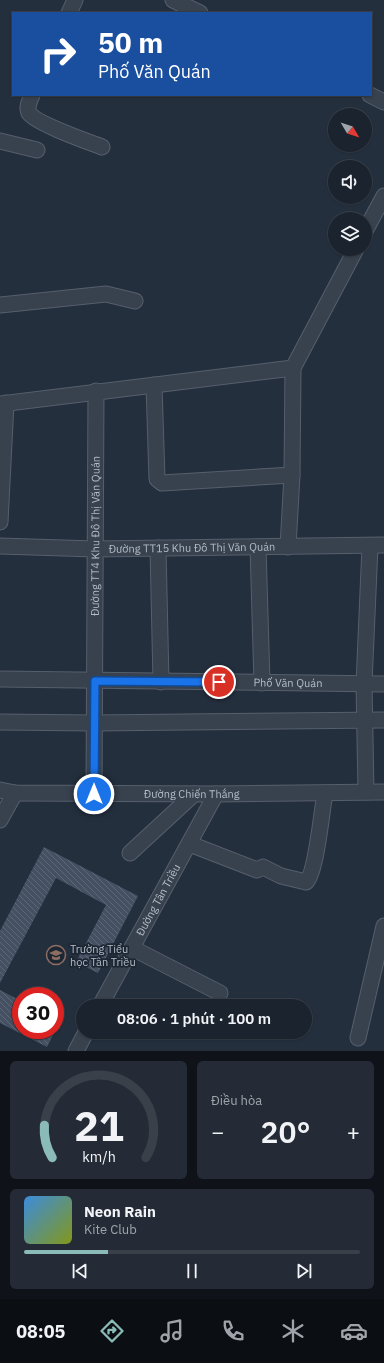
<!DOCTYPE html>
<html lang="vi">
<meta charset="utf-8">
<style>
body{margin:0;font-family:"IBM Plex Sans",sans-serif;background:#242b36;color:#f1f3f6;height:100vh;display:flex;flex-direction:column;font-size:15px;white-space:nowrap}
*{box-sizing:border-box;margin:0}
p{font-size:13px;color:#a0a4aa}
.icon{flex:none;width:22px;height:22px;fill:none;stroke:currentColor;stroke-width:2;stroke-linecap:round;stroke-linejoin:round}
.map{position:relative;height:1051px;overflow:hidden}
.drawer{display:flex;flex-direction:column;gap:10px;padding:10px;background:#0f1319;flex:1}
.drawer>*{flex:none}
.guide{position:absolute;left:12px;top:12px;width:360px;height:84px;border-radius:0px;box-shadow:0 1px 3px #0004,0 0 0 1px #39404a;background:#1a4fa0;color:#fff;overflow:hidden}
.needle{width:26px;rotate:129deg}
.buttons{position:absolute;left:328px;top:108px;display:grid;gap:8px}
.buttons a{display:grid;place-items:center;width:44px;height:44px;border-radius:50%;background:#1b232e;box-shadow:0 1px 3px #0004,0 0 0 1px #39404a;font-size:20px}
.speed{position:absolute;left:12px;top:987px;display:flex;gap:8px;font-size:20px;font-weight:700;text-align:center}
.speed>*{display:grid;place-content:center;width:52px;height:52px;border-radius:50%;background:#1b232e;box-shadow:0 1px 3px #0004,0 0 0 1px #39404a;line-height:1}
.speed .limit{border:6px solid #d22;background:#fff;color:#111}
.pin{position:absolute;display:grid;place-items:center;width:34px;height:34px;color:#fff;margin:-17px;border:2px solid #fff;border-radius:50%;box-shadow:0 1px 4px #0007}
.me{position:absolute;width:44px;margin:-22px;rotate:0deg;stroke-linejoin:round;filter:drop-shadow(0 0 3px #0008)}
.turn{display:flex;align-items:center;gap:14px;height:84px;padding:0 20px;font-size:18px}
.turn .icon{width:52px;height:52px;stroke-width:2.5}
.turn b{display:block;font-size:28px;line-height:34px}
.big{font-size:30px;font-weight:600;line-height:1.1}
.drawer .card{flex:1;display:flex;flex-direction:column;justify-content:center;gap:6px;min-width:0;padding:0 14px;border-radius:6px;background:#242b36}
.drawer .dial{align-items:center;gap:0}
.dial svg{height:104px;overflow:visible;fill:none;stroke:#39404a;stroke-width:7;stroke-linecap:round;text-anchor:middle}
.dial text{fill:#f1f3f6;stroke:none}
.song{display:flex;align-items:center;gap:12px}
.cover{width:48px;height:48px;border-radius:6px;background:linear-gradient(135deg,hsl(210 70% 55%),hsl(70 70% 35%))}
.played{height:4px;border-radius:2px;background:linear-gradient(90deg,#8bbbb9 25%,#39404a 25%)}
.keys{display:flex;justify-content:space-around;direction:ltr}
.heat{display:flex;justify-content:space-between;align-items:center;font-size:22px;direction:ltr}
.drawer .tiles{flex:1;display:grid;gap:10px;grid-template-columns:1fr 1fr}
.card:last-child{grid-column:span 2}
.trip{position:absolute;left:76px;top:999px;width:236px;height:40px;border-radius:20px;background:#1b232e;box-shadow:0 1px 3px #0004,0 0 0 1px #39404a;font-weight:600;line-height:40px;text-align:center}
.tab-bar{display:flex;height:64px;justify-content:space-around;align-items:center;background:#0b0e12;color:#a0a4aa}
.tab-bar .icon{width:28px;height:28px}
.tab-bar .current{color:#8bbbb9}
.tab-bar b{font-size:18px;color:#f1f3f6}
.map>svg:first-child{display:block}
.building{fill:url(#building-back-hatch)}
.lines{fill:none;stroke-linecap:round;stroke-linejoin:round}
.minor-casing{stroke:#565f6c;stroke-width:17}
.minor{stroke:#38414e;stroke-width:15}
.route-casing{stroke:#114b97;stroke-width:10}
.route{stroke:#1a73e8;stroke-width:7}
.labels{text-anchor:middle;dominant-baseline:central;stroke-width:3.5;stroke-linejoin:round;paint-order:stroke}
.street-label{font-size:11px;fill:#b4bcc9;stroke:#1d2633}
.poi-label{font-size:11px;fill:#b4bcc9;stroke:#1d2633;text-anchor:start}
</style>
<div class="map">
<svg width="384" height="1051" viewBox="0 0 384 1051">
<defs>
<pattern id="building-back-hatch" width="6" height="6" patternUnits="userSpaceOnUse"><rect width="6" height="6" fill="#455162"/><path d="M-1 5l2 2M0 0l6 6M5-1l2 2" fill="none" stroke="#5d6877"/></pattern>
</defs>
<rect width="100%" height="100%" fill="#242f3e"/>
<path class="building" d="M 44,847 L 138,896 L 98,973 L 76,962 L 106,905 L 56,878 L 0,983 L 0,931 Z
M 0,990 L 21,1001 L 21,1030 L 55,1030 L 55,1019 L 60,1021 L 47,1047 L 0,1023 Z"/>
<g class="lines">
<defs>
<g id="minor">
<path d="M 173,0 L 200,13"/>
<path d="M 69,13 L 75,0"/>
<path d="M 32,95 C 30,101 26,106 29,113 C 35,123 89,142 102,147"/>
<path d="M 370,95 L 384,102"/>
<path d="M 0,141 L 37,150"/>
<path d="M 365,231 L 384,196"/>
<path d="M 0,305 L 106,294 L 135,301"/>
<path d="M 154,385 L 157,479 L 162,483 L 292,475"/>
<path d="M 0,404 L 293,368"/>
<path d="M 0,522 L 6,403"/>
<path id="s1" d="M 0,546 L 95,549 L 384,545"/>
<path d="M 258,547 L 262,683"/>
<path d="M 288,547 L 292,475 L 293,368 L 356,249"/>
<path d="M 158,548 L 161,682"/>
<path id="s2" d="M 0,679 L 384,684"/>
<path d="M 0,722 L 94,723 L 384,720"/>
<path id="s3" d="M 0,790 L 15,793 L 216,794 L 384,792"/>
<path d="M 366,792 L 364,684 L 370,546"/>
<path id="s4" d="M 94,793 L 96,391"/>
<path d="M 0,820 L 15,793"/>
<path d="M 190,844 L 257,870 L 263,867 L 281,876 L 306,882 C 316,874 322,809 325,793"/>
<path d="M 130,853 L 194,794"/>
<path d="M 132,948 L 220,993"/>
<path id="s5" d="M 100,1006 L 216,794"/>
<path d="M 358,1038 L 384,926"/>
<path d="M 76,1051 L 86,1032"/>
</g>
</defs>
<use href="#minor" class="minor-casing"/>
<use href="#minor" class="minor"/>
</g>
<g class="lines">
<defs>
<path id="route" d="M 94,794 L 95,681 L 219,682"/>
</defs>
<use href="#route" class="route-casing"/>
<use href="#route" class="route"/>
</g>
<defs>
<symbol id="school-ring" viewBox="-11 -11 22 22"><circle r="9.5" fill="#1d2633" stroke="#8d6e63" stroke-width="1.5"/><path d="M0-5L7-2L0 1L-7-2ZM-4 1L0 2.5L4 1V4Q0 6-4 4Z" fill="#8d6e63"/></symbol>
</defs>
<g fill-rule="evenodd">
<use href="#school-ring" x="45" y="944" width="22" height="22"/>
</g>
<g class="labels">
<g class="street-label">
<text stroke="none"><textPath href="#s4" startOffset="257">Đường TT4 Khu Đô Thị Văn Quán</textPath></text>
<text stroke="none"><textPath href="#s1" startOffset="192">Đường TT15 Khu Đô Thị Văn Quán</textPath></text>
<text stroke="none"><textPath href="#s2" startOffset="288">Phố Văn Quán</textPath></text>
<text stroke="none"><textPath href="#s3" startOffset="192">Đường Chiến Thắng</textPath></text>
<text stroke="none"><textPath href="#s5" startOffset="121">Đường Tân Triều</textPath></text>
</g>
<g class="poi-label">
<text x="70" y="949">Trường Tiểu<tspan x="70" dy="13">học Tân Triều</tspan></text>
</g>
</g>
</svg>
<div class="buttons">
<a><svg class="needle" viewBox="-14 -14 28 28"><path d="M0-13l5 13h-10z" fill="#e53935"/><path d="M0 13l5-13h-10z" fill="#a0a4aa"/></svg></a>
<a><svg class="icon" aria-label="sound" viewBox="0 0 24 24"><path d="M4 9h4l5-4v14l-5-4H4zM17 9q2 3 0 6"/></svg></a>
<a><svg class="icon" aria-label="layers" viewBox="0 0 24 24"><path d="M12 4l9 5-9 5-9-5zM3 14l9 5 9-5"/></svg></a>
</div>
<div class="speed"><div class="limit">30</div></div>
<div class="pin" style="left:219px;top:682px;background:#d93025"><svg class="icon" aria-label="arrive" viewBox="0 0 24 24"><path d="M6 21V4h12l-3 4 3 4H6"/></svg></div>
<svg class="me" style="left:94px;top:794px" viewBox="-20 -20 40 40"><circle r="17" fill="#1a73e8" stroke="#fff" stroke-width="3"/><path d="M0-11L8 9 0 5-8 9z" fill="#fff"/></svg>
<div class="trip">08:06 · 1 phút · 100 m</div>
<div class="guide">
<div class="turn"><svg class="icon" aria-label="right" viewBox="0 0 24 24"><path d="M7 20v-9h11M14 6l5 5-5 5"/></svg><div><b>50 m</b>Phố Văn Quán</div></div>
</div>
</div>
<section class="drawer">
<div class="tiles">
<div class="card dial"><svg viewBox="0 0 100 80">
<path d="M14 69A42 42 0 1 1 86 69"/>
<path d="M14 69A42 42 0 0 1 8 44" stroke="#8bbbb9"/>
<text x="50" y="56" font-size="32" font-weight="700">21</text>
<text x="50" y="72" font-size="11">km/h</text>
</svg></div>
<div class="card"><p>Điều hòa</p>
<div class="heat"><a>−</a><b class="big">20°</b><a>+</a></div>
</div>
<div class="card">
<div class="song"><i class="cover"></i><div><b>Neon Rain</b><p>Kite Club</p></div></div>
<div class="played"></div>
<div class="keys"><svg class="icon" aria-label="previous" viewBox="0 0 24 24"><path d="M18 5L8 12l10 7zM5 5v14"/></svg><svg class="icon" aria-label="pause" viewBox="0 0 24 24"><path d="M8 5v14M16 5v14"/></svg><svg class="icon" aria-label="next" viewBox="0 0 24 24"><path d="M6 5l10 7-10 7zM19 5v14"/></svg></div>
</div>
</div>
</section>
<nav class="tab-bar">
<b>08:05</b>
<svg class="icon current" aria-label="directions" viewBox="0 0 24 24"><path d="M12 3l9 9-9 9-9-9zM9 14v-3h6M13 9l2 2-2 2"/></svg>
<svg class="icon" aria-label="music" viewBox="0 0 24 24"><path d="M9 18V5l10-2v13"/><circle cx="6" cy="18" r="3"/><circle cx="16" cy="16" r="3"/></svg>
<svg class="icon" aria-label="phone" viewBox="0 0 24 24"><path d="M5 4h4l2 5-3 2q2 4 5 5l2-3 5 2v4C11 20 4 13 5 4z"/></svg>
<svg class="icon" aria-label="climate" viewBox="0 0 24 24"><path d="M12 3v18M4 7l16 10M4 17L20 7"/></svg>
<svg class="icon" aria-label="car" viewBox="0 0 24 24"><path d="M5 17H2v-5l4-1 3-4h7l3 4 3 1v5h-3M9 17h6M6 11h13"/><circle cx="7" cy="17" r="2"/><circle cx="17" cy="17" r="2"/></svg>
</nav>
